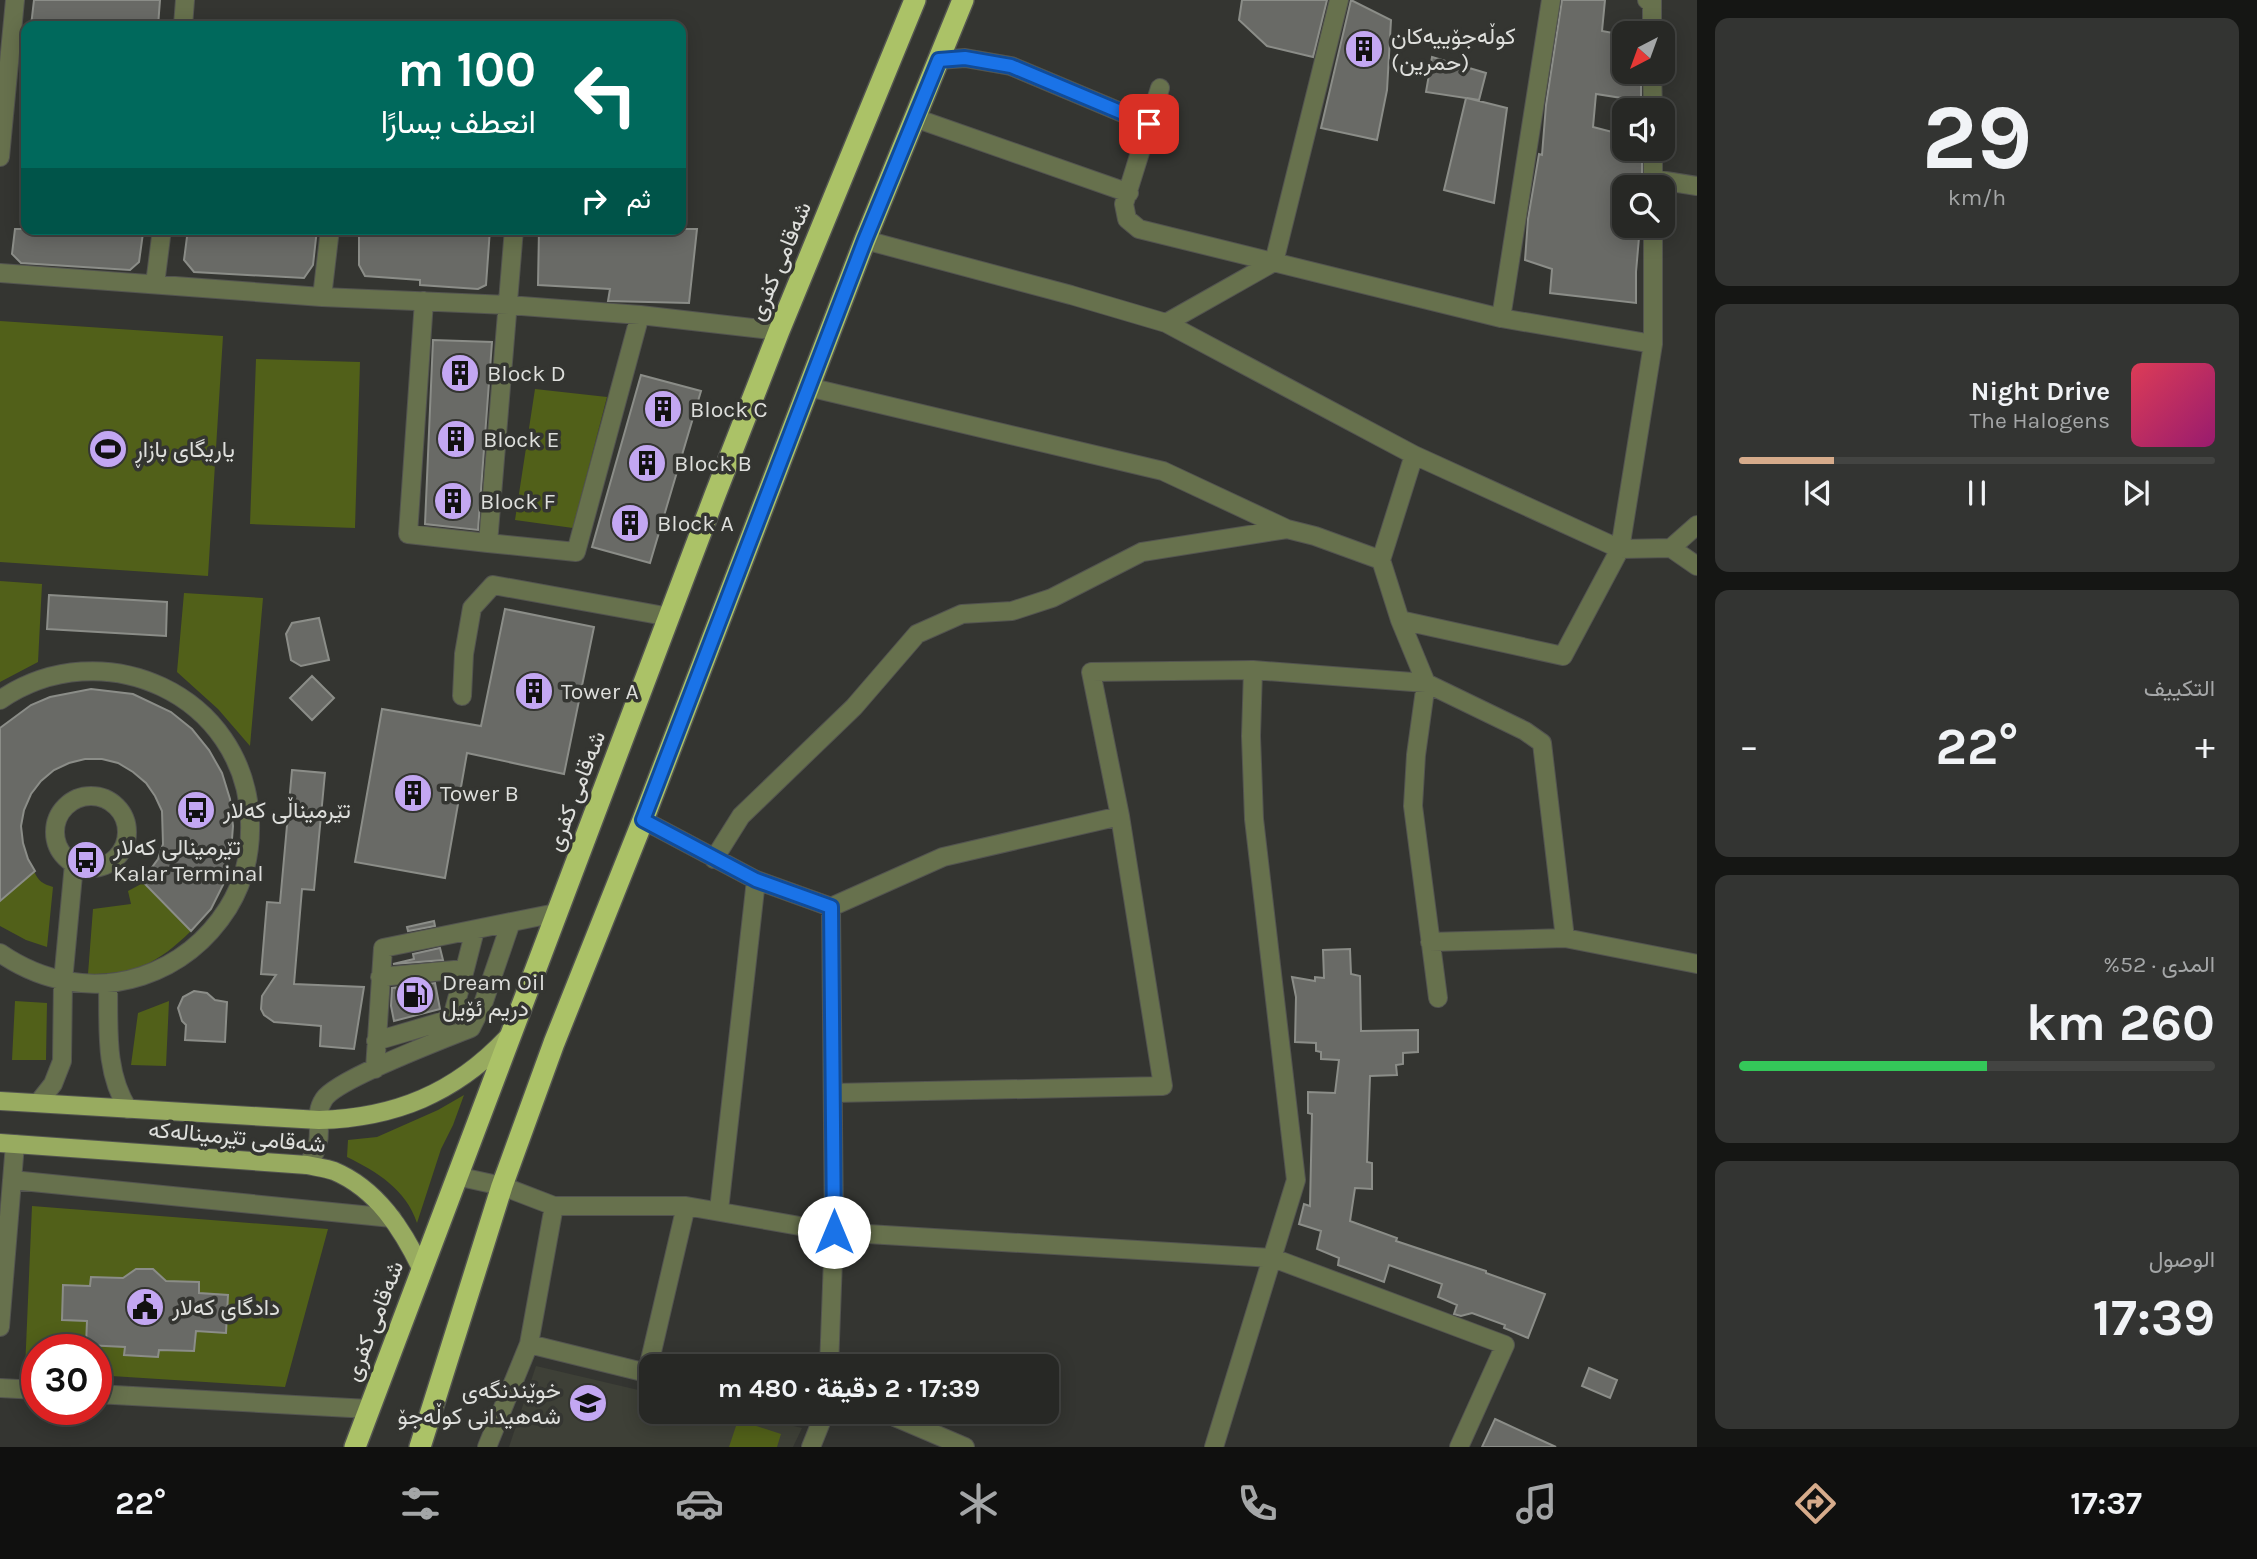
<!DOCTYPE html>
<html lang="ar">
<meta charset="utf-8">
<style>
body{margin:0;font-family:Karla,Vazirmatn,sans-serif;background:#333432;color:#f1f3f6;direction:rtl;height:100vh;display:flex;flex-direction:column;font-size:26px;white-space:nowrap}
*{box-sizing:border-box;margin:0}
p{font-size:23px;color:#a4a6a7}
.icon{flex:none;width:38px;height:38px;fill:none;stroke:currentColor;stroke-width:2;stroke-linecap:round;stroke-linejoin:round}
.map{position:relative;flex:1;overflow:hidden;direction:ltr}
.details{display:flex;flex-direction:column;gap:18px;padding:18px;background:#151614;width:560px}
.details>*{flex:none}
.banner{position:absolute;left:21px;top:21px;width:665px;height:214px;border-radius:14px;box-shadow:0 4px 18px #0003,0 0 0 2px #434442;direction:rtl;background:#00695c;color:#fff;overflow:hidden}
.needle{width:46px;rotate:221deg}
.tools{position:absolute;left:1612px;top:21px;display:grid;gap:14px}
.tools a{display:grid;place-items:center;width:63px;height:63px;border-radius:14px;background:#272825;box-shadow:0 4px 18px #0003,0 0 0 2px #434442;font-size:35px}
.speed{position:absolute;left:21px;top:1334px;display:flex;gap:14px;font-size:35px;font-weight:700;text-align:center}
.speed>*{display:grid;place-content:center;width:91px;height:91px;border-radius:50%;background:#272825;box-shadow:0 4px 18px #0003,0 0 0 2px #434442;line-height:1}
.speed .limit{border:10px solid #d22;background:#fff;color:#111}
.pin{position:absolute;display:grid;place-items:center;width:60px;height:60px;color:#fff;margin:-30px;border-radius:14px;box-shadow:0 4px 10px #0006}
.me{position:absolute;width:77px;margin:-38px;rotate:0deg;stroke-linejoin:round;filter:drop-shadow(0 0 5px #0008)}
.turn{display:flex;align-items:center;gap:24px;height:147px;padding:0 35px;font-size:32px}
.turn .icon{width:91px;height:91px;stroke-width:2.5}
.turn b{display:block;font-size:49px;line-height:60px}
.then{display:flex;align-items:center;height:66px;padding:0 35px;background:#0003;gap:14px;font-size:26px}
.big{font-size:52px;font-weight:700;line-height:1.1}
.details .tile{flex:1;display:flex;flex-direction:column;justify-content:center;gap:10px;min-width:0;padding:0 24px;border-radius:14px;background:#333432}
.details .dial{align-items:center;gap:0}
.dial b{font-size:91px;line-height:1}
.song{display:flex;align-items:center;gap:21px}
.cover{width:84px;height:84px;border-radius:10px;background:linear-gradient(135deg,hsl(350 70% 55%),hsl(320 70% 35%))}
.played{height:7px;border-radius:4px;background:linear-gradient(90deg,#d6ab8b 20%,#434442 20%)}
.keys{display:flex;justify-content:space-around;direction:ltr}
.heat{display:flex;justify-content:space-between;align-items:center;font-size:38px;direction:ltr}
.charge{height:10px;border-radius:5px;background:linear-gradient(90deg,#34c759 52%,#434442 0)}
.trip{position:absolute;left:639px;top:1354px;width:420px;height:70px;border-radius:14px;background:#272825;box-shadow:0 4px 18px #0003,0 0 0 2px #434442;font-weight:700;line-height:70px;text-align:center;direction:rtl}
.menu{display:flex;height:112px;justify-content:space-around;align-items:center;background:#10100f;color:#a4a6a7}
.menu .icon{width:49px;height:49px}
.menu .current{color:#d6ab8b}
.menu b{font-size:32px;color:#f1f3f6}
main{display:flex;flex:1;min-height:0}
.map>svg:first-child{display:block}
.built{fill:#3e4037}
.green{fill:#516019}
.building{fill:#696a66;stroke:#8b8d88;stroke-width:2}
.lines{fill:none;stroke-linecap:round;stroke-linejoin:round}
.minor-casing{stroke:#535450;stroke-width:20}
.major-casing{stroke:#535450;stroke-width:20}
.highway-casing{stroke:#535450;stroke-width:24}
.minor{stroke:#67714d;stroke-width:18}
.major{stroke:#98ab60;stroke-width:18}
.highway{stroke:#abc267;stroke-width:21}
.route-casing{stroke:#114b97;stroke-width:18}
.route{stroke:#1a73e8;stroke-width:12}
.labels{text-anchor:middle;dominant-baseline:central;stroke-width:7;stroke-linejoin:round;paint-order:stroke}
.poi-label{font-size:23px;fill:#dedfdc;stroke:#343531;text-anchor:start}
.street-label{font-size:23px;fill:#dedfdc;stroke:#343531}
</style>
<main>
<section class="details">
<div class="tile dial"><b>29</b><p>km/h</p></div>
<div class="tile">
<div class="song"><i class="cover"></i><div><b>Night Drive</b><p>The Halogens</p></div></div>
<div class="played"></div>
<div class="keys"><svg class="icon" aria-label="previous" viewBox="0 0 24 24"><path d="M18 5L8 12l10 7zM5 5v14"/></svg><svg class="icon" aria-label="pause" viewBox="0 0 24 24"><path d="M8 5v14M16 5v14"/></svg><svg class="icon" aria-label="next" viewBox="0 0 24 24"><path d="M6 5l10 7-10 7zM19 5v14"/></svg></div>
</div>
<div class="tile"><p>التكييف</p>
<div class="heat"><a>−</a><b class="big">22°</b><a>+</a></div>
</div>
<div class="tile"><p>المدى · 52%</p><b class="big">260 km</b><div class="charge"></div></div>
<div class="tile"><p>الوصول</p><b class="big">17:39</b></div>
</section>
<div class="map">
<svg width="1697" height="1447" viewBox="0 0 1697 1447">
<rect width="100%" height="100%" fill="#343531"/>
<path class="built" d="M 536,1366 L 651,1393 L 651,1412 L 735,1412 L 802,1428 L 793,1447 L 509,1447 Z"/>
<path class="green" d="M 0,321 L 223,336 L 208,576 L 0,562 Z
M 256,359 L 360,362 L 355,528 L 250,524 Z
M 535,389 L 607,397 L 573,528 L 515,520 Z
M 0,581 L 42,584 L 38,662 L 0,682 Z
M 184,593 L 263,598 L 250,746 L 218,709 L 177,672 Z
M 34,871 C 38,881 43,884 53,887 L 47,947 L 26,940 L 0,926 L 0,901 Z
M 143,883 L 191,931 C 157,964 136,974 88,974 L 93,909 L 131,904 L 128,891 Z
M 15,1001 L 47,1003 L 46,1060 L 12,1060 Z
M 169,1001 L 166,1066 L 131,1065 L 138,1013 Z
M 464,1095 L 453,1125 L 441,1149 L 417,1223 C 406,1189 377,1172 347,1157 L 348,1140 L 377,1137 L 438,1110 Z
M 32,1206 L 328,1229 L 285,1387 L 96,1375 L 96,1349 L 37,1349 L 37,1371 L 25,1370 Z
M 738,1420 L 781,1434 L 777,1447 L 729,1447 Z"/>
<path class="building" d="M 34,0 L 160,0 L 158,26 L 31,26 Z
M 1242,0 L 1327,0 L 1313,57 L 1267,46 L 1239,20 Z
M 1351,0 L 1391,20 L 1387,90 L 1377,140 L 1321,128 Z
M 1562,0 L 1605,0 L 1602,31 L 1624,35 L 1624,72 L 1641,72 L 1641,101 L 1596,94 L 1593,127 L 1624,135 L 1624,149 L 1642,149 L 1642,187 L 1624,187 L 1624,226 L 1640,226 L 1636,272 L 1636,303 L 1550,293 L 1552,269 L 1525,260 L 1528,219 L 1539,154 L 1542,155 L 1546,105 Z
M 1432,57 L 1486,73 L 1479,100 L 1467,98 L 1507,108 L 1494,203 L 1444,190 L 1466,98 L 1426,92 Z
M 15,229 L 97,229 L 143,233 L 139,262 L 130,270 L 21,263 L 12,254 Z
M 188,229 L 317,229 L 313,265 L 304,278 L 194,272 L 184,260 Z
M 359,229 L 490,229 L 486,285 L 478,289 L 420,285 L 420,280 L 365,276 L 359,265 Z
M 539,229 L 697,229 L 689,303 L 608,301 L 610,289 L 538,285 Z
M 433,340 L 492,342 L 478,530 L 425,524 Z
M 641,375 L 701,391 L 650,563 L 592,547 Z
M 49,595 L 167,602 L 166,636 L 47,629 Z
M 505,609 L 594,627 L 564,774 L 467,753 L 445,878 L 355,862 L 382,709 L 481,726 Z
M 319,618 L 329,660 L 301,666 L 291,660 L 286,634 L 292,623 Z
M 312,676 L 334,698 L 312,720 L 290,698 Z
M 91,689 L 133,694 L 171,712 L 192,729 L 209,750 L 222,773 L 230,799 L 233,826 L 231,852 L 223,885 L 211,909 L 191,931 L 142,881 L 158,859 L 163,844 L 162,811 L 155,796 L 146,783 L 133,772 L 118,763 L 102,759 L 85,759 L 69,763 L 54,770 L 41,781 L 31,794 L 24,810 L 21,826 L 23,843 L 28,859 L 35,871 L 0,901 L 0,728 L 31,705 L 50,697 Z
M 292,770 L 325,773 L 314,890 L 302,889 L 294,984 L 364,987 L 354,1049 L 320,1046 L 321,1026 L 274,1022 L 264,1015 L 261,1009 L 262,996 L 276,975 L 261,974 L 267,902 L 280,903 Z
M 434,921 L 435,926 L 408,931 L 407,927 Z
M 440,948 L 443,960 L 393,964 L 414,959 L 413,954 Z
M 1350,949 L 1351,974 L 1360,976 L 1361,1031 L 1418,1030 L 1418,1052 L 1403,1053 L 1403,1064 L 1396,1065 L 1397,1075 L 1370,1076 L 1367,1162 L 1372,1163 L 1372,1189 L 1355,1188 L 1350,1221 L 1397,1238 L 1396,1241 L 1486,1271 L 1486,1273 L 1545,1294 L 1528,1338 L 1504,1328 L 1505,1325 L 1472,1313 L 1461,1316 L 1454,1314 L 1457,1305 L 1438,1297 L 1442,1284 L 1389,1265 L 1384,1282 L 1338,1265 L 1339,1258 L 1317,1249 L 1321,1231 L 1299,1224 L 1304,1204 L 1310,1206 L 1312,1114 L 1308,1113 L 1308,1092 L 1335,1093 L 1339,1060 L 1321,1059 L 1321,1052 L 1316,1051 L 1316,1043 L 1295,1042 L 1296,997 L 1292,977 L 1315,981 L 1315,977 L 1324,978 L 1323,950 Z
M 435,983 L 440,1009 L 394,1021 L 391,1006 L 392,988 Z
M 194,991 L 207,993 L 215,1000 L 227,1002 L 225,1042 L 185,1040 L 186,1025 L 182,1021 L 178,1008 L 183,997 Z
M 136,1269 L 153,1269 L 166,1281 L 199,1282 L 199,1293 L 228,1295 L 226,1333 L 196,1331 L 194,1351 L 159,1350 L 158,1357 L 124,1355 L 125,1347 L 86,1345 L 87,1321 L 62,1320 L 63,1285 L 90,1286 L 91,1277 L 123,1278 Z
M 1589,1368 L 1617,1380 L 1610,1398 L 1582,1386 Z
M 1495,1419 L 1556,1447 L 1482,1447 Z"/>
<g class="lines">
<defs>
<path id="minor" d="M 1647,0 L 1652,1 L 1652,33
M 183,26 L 185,0
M 939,60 L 965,58 L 1011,66 L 1149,124
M 1652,72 L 1653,110
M 1160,88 L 1124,204 L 1127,219 L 1139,229 L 1501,318 L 1653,344
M 915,118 L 1129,193
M 1653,149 L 1653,187
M 0,157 L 15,0
M 1653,179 L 1697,186
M 514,229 L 488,543 L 576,552 L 640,315
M 865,240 L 1071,295 L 1166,323 L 1414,455 L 1620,549 L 1671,548 L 1697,566
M 0,273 L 322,297 L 508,305 L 640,315 L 779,331
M 155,284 L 162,229
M 322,297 L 330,229
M 424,301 L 408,534 L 488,543
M 1501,318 L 1551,0
M 1166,323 L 1274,262 L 1339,0
M 808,387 L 1163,471 L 1287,529 L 1315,536 L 1381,560
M 1414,455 L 1381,560 L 1400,620 L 1426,683 L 1525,731 L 1542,743 L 1565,938
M 1671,548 L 1697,525
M 1400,620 L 1563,656 L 1620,549 L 1653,344 L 1653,226
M 462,696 L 464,654 L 472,608 L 493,585 L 670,617
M 0,700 C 102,630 246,694 250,822 C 251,852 244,882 228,908 C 207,941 178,964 142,976 C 93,992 42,982 0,953
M55 832a36 36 0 1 1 72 0a36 36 0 1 1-72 0Z
M 643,820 L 756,880 L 831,907 L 834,1232 L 829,1367
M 714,859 L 741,816 L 854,707 L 917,634 L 962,614 L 1012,611 L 1052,598 L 1142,552 L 1287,529
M 831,907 L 943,857 L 1120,816
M 1430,942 L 1565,938 L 1697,964
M 380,977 L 465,969 L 475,930
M 108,983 C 109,1026 104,1071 128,1109
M 376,1041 L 444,1021 L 453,1014 L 465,969
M 375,1069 L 383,948 L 556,913
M 834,1093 L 1163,1086 L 1120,816 L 1091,672 L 1253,670 L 1426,683 L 1416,755 L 1413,806 L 1438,998
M 38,1103 L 53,1084 L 62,1061 L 63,981 L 74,864
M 307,1165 C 330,1135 310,1120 324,1099 C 337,1079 444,1039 471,1028 L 483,1004 L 511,922
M 456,1176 L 502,1186 L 554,1206 L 686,1206 L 834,1232 L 1273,1258 L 1505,1345 L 1459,1447
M 12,1180 L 392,1218
M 719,1210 L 756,880
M 0,1327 L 15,1144
M 529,1344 L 651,1374
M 647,1373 L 686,1206
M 0,1388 L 37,1390
M 96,1394 L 369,1409
M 804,1412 L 824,1417
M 883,1412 L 965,1447
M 487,1447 L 529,1344 L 554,1206
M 811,1447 L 825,1412
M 1214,1447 L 1296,1180 L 1254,819 L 1251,736 L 1253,670"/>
<path id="major" d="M 0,1101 L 319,1120 C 395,1118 455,1093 507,1038
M 0,1143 L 307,1165 C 316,1167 326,1168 334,1171 C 377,1189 403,1230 422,1270"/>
<path id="highway" d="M 355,1447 L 715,495 L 779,331 L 915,0
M 420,1447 L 502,1186 L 554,1043 L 643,820 L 865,240 L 963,0"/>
</defs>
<use href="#minor" class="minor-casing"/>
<use href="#major" class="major-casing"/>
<use href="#highway" class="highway-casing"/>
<use href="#minor" class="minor"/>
<use href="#major" class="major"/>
<use href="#highway" class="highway"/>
</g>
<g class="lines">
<defs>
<path id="route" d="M 834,1232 L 831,907 L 756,880 L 643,820 L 865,240 L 939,60 L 965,58 L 1011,66 L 1149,124"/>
</defs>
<use href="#route" class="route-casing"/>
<use href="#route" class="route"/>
</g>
<defs>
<symbol id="building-disc" viewBox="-11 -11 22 22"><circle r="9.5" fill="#c3a7f2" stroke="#343531"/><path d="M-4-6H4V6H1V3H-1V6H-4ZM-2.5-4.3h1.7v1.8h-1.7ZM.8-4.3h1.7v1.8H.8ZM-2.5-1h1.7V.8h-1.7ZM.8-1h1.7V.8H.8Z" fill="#111"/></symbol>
<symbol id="stadium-disc" viewBox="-11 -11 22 22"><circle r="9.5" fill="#c3a7f2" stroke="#343531"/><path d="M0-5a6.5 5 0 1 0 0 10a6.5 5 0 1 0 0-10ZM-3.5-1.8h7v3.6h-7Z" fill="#111"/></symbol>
<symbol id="bus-disc" viewBox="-11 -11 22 22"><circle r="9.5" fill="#c3a7f2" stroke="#343531"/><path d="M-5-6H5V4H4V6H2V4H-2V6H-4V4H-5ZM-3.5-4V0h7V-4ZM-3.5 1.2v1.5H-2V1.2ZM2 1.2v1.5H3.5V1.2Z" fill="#111"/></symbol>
<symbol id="fuel-disc" viewBox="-11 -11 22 22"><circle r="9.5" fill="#c3a7f2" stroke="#343531"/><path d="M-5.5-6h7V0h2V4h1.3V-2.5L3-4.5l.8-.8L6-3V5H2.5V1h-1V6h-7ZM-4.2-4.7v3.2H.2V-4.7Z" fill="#111"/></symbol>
<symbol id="civic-disc" viewBox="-11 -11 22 22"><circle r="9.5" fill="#c3a7f2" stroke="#343531"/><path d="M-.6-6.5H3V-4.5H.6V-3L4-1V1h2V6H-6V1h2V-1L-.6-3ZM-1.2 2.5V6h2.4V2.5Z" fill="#111"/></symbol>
<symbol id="school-disc" viewBox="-11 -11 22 22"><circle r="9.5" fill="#c3a7f2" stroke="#343531"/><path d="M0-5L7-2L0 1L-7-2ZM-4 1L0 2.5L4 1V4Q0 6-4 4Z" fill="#111"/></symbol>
</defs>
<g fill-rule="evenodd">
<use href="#building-disc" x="1342" y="27" width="44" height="44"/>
<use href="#building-disc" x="438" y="351" width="44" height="44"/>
<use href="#building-disc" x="641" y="387" width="44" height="44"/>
<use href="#building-disc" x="434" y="417" width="44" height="44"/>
<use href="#stadium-disc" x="86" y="427" width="44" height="44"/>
<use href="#building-disc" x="625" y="441" width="44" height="44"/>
<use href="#building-disc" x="431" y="479" width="44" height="44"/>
<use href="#building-disc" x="608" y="501" width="44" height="44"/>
<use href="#building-disc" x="512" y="669" width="44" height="44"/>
<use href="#building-disc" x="391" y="771" width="44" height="44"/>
<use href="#bus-disc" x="174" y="788" width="44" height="44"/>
<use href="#bus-disc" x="64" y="838" width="44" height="44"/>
<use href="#fuel-disc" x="393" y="973" width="44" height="44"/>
<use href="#civic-disc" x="123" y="1285" width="44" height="44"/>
<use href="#school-disc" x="566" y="1381" width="44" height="44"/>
</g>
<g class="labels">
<g class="poi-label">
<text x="1391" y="36">کوڵەجۆییەکان<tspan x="1391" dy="26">(حمرین)</tspan></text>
<text x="487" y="373">Block D</text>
<text x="690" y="409">Block C</text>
<text x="483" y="439">Block E</text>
<text x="135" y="449">یاریگای بازاڕ</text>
<text x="674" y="463">Block B</text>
<text x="480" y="501">Block F</text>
<text x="657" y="523">Block A</text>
<text x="561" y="691">Tower A</text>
<text x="440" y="793">Tower B</text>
<text x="223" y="810">تێرمیناڵی کەلار</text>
<text x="113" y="847">تێرمینالی کەلار<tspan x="113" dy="26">Kalar Terminal</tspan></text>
<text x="442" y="982">Dream Oil<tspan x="442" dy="26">دریم ئۆیل</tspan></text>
<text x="172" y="1307">دادگای کەلار</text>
<text x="561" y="1390" text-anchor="end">خوێندنگەی<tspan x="561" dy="26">شەهیدانی کوڵەجۆ</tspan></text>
</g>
<g class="street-label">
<text transform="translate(780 261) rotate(-67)">شەقامی کفری</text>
<text transform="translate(576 791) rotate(-69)">شەقامی کفری</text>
<text transform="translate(237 1137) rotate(5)">شەقامی تێرمینالەکە</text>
<text transform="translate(374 1321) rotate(-69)">شەقامی کفری</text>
</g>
</g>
</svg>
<div class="tools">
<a><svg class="needle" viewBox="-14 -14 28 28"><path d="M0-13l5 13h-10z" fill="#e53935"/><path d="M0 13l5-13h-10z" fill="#a4a6a7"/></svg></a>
<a><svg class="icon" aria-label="sound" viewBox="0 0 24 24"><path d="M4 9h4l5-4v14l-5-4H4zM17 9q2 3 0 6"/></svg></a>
<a><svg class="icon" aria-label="search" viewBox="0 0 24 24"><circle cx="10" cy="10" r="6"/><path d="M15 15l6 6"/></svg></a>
</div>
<div class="speed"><div class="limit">30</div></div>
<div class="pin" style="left:1149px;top:124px;background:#d93025"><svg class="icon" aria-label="arrive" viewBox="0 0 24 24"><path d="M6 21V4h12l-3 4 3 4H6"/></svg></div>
<svg class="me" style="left:834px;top:1232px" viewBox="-20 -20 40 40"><circle r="19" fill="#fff"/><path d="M0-13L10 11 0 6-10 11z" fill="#1a73e8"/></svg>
<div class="trip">17:39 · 2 دقيقة · 480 m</div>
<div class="banner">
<div class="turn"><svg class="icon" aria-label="left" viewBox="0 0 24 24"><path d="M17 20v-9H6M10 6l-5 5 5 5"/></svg><div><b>100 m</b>انعطف يسارًا</div></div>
<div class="then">ثم<svg class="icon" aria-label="right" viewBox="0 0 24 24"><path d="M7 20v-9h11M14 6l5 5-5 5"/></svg></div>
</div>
</div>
</main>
<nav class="menu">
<b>17:37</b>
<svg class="icon current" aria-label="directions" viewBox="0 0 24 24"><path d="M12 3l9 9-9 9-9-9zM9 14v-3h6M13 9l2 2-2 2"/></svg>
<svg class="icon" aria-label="music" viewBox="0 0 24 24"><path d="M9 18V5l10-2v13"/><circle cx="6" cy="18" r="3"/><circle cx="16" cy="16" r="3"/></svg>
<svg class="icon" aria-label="phone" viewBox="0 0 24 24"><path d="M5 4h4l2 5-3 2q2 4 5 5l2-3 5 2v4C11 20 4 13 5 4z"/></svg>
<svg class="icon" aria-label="climate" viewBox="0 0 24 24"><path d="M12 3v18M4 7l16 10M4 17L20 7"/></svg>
<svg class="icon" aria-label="car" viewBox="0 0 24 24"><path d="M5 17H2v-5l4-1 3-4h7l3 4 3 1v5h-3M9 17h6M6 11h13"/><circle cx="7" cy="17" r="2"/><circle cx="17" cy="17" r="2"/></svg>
<svg class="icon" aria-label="filters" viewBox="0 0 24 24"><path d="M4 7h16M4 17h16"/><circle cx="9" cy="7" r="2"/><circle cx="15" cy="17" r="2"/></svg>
<b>22°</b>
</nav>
